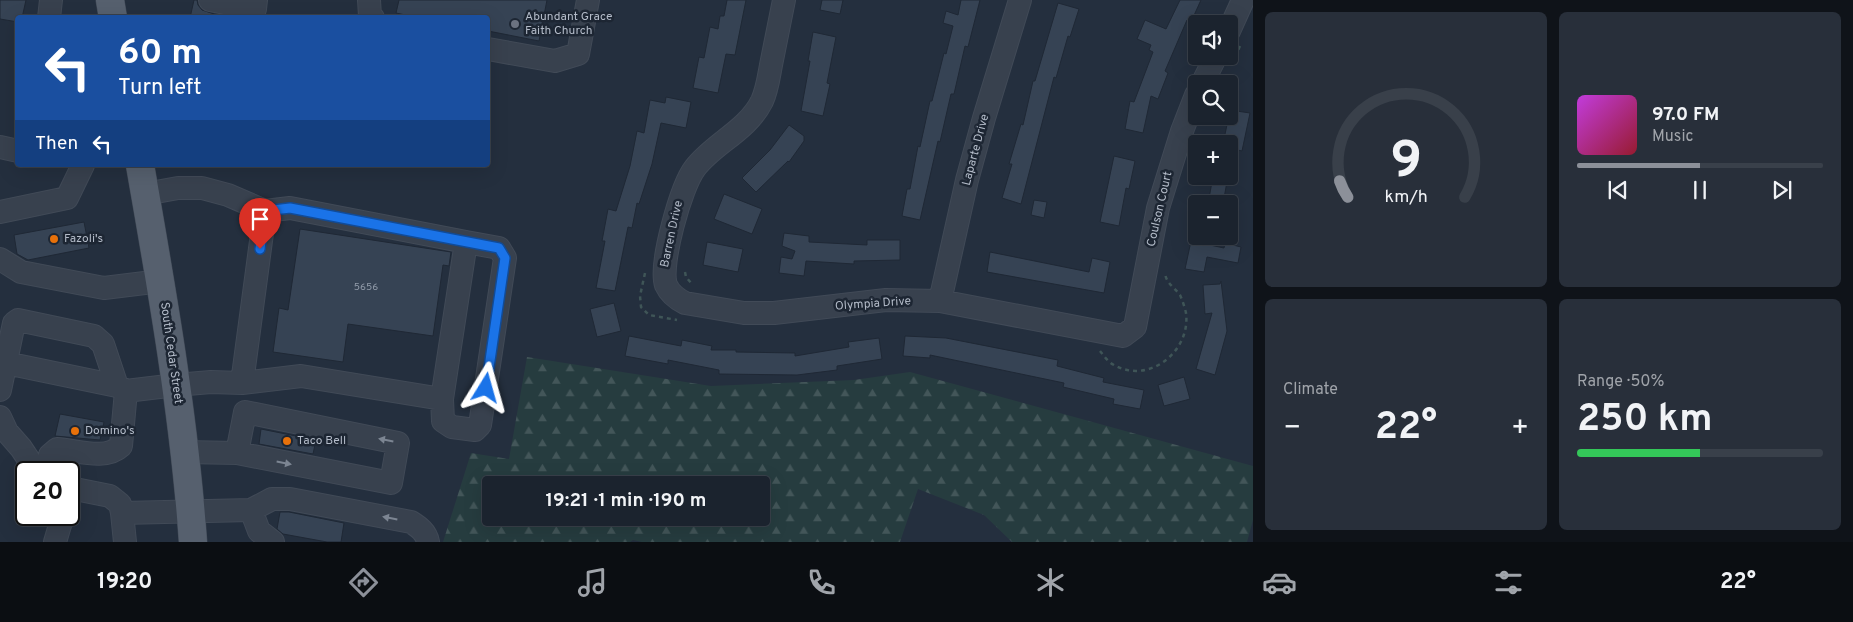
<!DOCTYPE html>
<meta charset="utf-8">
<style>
body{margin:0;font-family:Overpass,sans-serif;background:#282f3a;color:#f1f3f6;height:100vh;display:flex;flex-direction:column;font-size:19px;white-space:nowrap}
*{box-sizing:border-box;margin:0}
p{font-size:16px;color:#a0a4aa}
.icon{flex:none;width:28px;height:28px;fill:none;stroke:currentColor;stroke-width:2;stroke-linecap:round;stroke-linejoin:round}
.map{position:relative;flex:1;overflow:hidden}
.side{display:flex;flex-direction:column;gap:12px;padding:12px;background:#0f1319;width:600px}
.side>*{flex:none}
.top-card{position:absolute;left:15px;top:15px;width:475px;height:152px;border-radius:5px;box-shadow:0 5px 20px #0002,0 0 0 1px #39404a;background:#1a4fa0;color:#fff;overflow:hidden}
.controls{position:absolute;left:1188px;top:15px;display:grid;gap:10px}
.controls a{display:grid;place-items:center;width:50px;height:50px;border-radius:5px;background:#1b232e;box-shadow:0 5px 20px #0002,0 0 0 1px #39404a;font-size:25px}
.speed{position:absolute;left:15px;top:461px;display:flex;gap:10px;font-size:25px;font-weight:700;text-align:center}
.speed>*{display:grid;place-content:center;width:65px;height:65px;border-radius:50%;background:#1b232e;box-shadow:0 5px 20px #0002,0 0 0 1px #39404a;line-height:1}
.speed .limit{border:2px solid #111;border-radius:8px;background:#fff;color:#111}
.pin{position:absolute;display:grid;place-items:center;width:42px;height:42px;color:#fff;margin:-51px -21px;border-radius:50% 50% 50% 0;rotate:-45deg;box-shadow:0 0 5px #0007}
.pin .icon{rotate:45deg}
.me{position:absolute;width:55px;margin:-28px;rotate:8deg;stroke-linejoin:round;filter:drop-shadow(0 0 4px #0008)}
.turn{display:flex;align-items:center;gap:18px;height:105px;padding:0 20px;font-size:22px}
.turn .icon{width:65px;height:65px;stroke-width:2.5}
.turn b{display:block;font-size:35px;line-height:42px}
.then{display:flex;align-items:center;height:48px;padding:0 20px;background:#0003;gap:10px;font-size:19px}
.big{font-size:38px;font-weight:700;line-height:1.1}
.side .widget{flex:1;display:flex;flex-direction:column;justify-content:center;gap:8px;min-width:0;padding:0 18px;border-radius:8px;background:#282f3a}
.side .dial{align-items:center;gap:0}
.dial svg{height:130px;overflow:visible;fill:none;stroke:#39404a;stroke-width:7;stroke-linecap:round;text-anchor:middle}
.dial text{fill:#f1f3f6;stroke:none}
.song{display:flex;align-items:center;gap:15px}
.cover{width:60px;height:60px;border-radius:8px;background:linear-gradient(135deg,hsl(290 70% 55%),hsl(350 70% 35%))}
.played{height:5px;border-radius:2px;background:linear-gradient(90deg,#8c9099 50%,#39404a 50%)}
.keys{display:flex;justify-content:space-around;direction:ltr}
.heat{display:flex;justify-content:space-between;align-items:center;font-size:28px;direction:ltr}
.charge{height:8px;border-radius:4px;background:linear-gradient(90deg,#34c759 50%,#39404a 0)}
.side .tiles{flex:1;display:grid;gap:12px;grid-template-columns:repeat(2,1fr)}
.trip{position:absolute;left:482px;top:476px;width:288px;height:50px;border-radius:5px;background:#1b232e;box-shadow:0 5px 20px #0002,0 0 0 1px #39404a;font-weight:700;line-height:50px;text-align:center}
.tabs{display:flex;height:80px;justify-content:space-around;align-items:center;background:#0b0e12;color:#a0a4aa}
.tabs .icon{width:35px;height:35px}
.tabs .current{color:#8c9099}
.tabs b{font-size:22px;color:#f1f3f6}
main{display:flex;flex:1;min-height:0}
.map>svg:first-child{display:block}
.forest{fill:url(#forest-firs);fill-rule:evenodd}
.building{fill:#364354;stroke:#1f2835}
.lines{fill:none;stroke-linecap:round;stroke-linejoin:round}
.minor-casing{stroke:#414a57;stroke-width:24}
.major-casing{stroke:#414a57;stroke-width:29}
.path{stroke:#3f5557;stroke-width:2.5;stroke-dasharray:4 4;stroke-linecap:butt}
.minor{stroke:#38414e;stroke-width:22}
.major{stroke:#56606e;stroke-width:28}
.oneway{fill:#7c8592}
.route-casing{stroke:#114b97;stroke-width:12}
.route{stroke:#1a73e8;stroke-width:9}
.worship-dot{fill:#6b7280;stroke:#1d2633;stroke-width:2}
.food-dot{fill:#e8710a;stroke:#1d2633;stroke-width:2}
.labels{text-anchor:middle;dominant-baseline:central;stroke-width:5;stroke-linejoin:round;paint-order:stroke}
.number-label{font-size:10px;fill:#929caa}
.poi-label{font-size:12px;fill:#b4bcc9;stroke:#1d2633;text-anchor:start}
.street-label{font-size:12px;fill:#b4bcc9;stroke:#1d2633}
</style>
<main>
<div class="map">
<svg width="1253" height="542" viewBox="0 0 1253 542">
<defs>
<pattern id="forest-firs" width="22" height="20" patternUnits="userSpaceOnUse" patternTransform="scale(1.25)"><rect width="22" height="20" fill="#263c3f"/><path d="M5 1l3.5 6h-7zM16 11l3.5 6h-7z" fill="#435659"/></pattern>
</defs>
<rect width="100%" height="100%" fill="#242f3e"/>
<path class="forest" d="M 527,357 L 711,386 L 854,380 L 910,372 L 1253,466 L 1253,520 L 1247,542 L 1012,542 L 984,515 L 918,489 L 900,542 L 642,542 L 633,540 L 630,542 L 443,542 L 471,453 L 509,459 ZM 491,485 L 761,485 L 761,518 L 491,518 Z"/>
<path class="building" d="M 0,0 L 26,0 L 22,18 L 18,18 L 18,22 L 0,19 Z
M 194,0 L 197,0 L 198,5 L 202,10 L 214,14 L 213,18 L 190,18 Z
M 399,0 L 547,0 L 539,41 L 488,31 L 488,18 L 420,18 L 396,13 Z
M 727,0 L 746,0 L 735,55 L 726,54 L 718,93 L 693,88 L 699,57 L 704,58 L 710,27 L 718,29 L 720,16 L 724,16 Z
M 822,0 L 843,0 L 840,14 L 820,10 Z
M 961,0 L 980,0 L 968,47 L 965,46 L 954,94 L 951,94 L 940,142 L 938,141 L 920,220 L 902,216 L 907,189 L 910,189 L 918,146 L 920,147 L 930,101 L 932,101 L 944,53 L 946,54 L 953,26 L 943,23 L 946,11 L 958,15 Z
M 1180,0 L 1201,0 L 1191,22 L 1187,20 L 1165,71 L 1168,73 L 1158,99 L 1151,96 L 1143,133 L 1125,129 L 1130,101 L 1134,102 L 1153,52 L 1149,50 L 1151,45 L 1137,39 L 1145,20 L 1166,29 Z
M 1058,3 L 1079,9 L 1070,37 L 1068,36 L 1056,78 L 1054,77 L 1021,204 L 1002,198 L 1012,164 L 1009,164 L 1021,124 L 1023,125 L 1033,81 L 1035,81 Z
M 813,32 L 836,37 L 827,83 L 830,84 L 823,116 L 801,111 L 810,61 L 808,61 Z
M 666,97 L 691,102 L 686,128 L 661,123 L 652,164 L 639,204 L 637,203 L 632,228 L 628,227 L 615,291 L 596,288 L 605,241 L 602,241 L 608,209 L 616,211 L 630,166 L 637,131 L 644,133 L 650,100 L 665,103 Z
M 1230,110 L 1250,113 L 1242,151 L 1229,148 L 1229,144 L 1223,144 Z
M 789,125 L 804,136 L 804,141 L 789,162 L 788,161 L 756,192 L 742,178 L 770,150 Z
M 1114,156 L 1135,161 L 1129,189 L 1126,188 L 1119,226 L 1100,222 Z
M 1213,176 L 1228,176 L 1223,204 L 1208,204 Z
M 724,194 L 762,209 L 752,234 L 714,219 Z
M 1034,200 L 1047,202 L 1044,218 L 1031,215 Z
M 84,222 L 89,248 L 28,260 L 17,254 L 14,235 Z
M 300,229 L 451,252 L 449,266 L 443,265 L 433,336 L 348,324 L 343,362 L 273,352 L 279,308 L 288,310 Z
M 784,233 L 809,236 L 809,242 L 867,245 L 867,240 L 900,240 L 900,260 L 854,261 L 854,264 L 806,261 L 804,276 L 779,273 L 781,257 L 792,259 L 795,251 L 782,246 Z
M 1191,241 L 1224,248 L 1225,243 L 1241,247 L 1238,263 L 1207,257 L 1204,272 L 1185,269 Z
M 707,242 L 743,249 L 738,272 L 703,265 Z
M 990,252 L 1089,272 L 1092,258 L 1110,262 L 1104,293 L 987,272 Z
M 1221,281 L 1227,331 L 1215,375 L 1196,369 L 1212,313 L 1205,314 L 1203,285 L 1220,284 Z
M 614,303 L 621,331 L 597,337 L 590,309 Z
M 629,336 L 681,346 L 682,340 L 712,346 L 711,350 L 736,350 L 736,352 L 795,353 L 795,356 L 849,347 L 848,342 L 879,338 L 882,359 L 837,366 L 837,370 L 797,375 L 719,374 L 719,370 L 668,360 L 668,364 L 625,356 Z
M 905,336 L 946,338 L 1058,360 L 1057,366 L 1104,378 L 1103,382 L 1144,390 L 1140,409 L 1113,404 L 1114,399 L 1063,387 L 1064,383 L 930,355 L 930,358 L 903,356 Z
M 1184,377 L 1190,399 L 1164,406 L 1158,385 Z
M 60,414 L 104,422 L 100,440 L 55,436 Z
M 261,429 L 316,440 L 313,454 L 259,444 Z
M 280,512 L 289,512 L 344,523 L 341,542 L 327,542 L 283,534 L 277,529 Z"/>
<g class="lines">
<defs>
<path id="minor" d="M 210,0 L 255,9 L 256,0
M 369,0 L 370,16 L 373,18
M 784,0 C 780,20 776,40 772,60 C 769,74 768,88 762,101 C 747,131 714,143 695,168 C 681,186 659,265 666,285 C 670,294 677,299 685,303 L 744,313 L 774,313 L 886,300 L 940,301 L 1123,336 L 1135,327 L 1158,208 L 1182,131 L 1196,95
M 49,18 L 51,0
M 1229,31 L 1243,0
M 488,49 L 555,61 L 578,54 L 588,0
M 1202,84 L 1216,56
M 0,147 L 18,151
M 0,212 L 67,198 L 83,165
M 0,259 L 21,272 L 104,288 L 161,281
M 940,301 L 967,180 L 984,118 L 1020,0
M 6,363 L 117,386
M 242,383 L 265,211
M 0,390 L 14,323 L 18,320 L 94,336 L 103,344 L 117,386 L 126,391 L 176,385 L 211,382 L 242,383 L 301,376 L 442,399 L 466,242 L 290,208 L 265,211 L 228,195 L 202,188 L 178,188 L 145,194
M 442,399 L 443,421 L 452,427 L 475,430 L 480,425 L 505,258 L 499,248 L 466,242
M 0,417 L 7,432 L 21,448 L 37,472
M 185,452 L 237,453 L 391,483 L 398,443 L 245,412 L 237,453
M 49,472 L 50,455 L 57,449 C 77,450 105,461 121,446 L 126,391
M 69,493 L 70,488 L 110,496 L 120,504 L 122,513
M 251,510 L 259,531 L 273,542
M 55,542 L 63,515
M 125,542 L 122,513 L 251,510 L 272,499 L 290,499 L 411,522 C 419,527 426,532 428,542"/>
<path id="major" d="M 110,0 L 113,18
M 140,165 C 162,290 184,415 193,542"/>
</defs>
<use href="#minor" class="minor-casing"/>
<use href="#major" class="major-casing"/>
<path class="path" d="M 1235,57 L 1240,46
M 685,272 L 686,277 L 692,284
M 645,273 L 640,296 L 641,307 L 649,315 L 677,320
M 1100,351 C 1104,356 1108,362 1114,365 C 1149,385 1191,351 1186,313 C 1185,308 1182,299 1180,295 C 1174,287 1166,283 1165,273"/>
<use href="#minor" class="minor"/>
<use href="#major" class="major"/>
</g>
<defs><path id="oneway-solid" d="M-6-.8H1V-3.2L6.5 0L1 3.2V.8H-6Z" transform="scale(1.25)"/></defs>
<g class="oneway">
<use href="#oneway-solid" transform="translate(386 440) rotate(-169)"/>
<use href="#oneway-solid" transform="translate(284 463) rotate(11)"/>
<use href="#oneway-solid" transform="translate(390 518) rotate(-169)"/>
</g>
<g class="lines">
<defs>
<path id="route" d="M 260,249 L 265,211 L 290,208 L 499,248 L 505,258 L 486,388"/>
</defs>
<use href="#route" class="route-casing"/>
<use href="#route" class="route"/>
</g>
<circle class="worship-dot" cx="515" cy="24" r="5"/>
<g class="food-dot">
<circle cx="54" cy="239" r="5"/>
<circle cx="75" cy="431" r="5"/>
<circle cx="287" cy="441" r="5"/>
</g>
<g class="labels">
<g class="number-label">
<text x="366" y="287">5656</text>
</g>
<g class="poi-label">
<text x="525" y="17">Abundant Grace<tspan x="525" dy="14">Faith Church</tspan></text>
<text x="64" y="239">Fazoli's</text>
<text x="85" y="431">Domino's</text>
<text x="297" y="441">Taco Bell</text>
</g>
<g class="street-label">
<text transform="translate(976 150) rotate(-75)">Laparte Drive</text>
<text transform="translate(1160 209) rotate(-77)">Coulson Court</text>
<text transform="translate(672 234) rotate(-78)">Barren Drive</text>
<text transform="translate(873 304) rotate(-4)">Olympia Drive</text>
<text transform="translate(171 353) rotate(82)">South Cedar Street</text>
</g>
</g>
</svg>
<div class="controls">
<a><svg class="icon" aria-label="sound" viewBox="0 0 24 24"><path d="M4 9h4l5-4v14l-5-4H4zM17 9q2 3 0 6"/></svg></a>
<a><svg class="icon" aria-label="search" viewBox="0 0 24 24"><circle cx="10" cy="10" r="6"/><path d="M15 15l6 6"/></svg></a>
<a>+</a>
<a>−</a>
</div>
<div class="speed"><div class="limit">20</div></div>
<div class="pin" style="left:260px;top:249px;background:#d93025"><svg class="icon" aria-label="arrive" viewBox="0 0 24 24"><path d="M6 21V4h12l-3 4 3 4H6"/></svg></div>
<svg class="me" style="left:486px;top:388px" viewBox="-20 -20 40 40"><path d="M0-17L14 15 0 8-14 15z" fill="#1a73e8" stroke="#fff" stroke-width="4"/></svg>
<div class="trip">19:21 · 1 min · 190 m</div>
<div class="top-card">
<div class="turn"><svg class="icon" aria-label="left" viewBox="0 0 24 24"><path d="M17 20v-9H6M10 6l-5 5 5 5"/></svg><div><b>60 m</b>Turn left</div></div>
<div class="then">Then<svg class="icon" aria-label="left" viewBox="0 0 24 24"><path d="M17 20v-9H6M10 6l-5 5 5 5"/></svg></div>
</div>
</div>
<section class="side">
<div class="tiles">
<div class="widget dial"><svg viewBox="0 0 100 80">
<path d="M14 69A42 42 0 1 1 86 69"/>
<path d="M14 69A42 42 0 0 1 9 59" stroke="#8c9099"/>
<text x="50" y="56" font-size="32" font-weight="700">9</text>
<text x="50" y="72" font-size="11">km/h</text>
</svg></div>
<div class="widget">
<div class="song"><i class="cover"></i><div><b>97.0 FM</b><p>Music</p></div></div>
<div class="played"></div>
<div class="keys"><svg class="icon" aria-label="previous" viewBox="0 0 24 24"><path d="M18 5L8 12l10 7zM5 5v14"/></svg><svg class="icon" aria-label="pause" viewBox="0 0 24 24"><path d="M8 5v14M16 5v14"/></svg><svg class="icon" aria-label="next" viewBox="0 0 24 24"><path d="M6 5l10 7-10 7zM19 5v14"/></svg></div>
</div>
<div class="widget"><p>Climate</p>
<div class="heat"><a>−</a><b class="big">22°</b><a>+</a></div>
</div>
<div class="widget"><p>Range · 50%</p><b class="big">250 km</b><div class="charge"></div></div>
</div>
</section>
</main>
<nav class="tabs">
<b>19:20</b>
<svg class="icon current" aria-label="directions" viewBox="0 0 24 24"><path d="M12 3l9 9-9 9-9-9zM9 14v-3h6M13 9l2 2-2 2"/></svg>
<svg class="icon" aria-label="music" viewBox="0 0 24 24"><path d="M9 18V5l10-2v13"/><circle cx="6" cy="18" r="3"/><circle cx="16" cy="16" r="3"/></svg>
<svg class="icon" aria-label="phone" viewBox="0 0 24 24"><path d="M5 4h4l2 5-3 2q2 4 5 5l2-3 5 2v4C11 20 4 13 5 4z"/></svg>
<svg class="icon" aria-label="climate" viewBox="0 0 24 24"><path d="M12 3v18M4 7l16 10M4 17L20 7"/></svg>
<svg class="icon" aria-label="car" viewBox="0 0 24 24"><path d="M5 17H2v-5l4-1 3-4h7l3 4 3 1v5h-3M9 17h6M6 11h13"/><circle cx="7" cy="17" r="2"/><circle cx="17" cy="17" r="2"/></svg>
<svg class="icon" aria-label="filters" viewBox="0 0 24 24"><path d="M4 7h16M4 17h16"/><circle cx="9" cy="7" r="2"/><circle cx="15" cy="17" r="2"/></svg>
<b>22°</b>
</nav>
